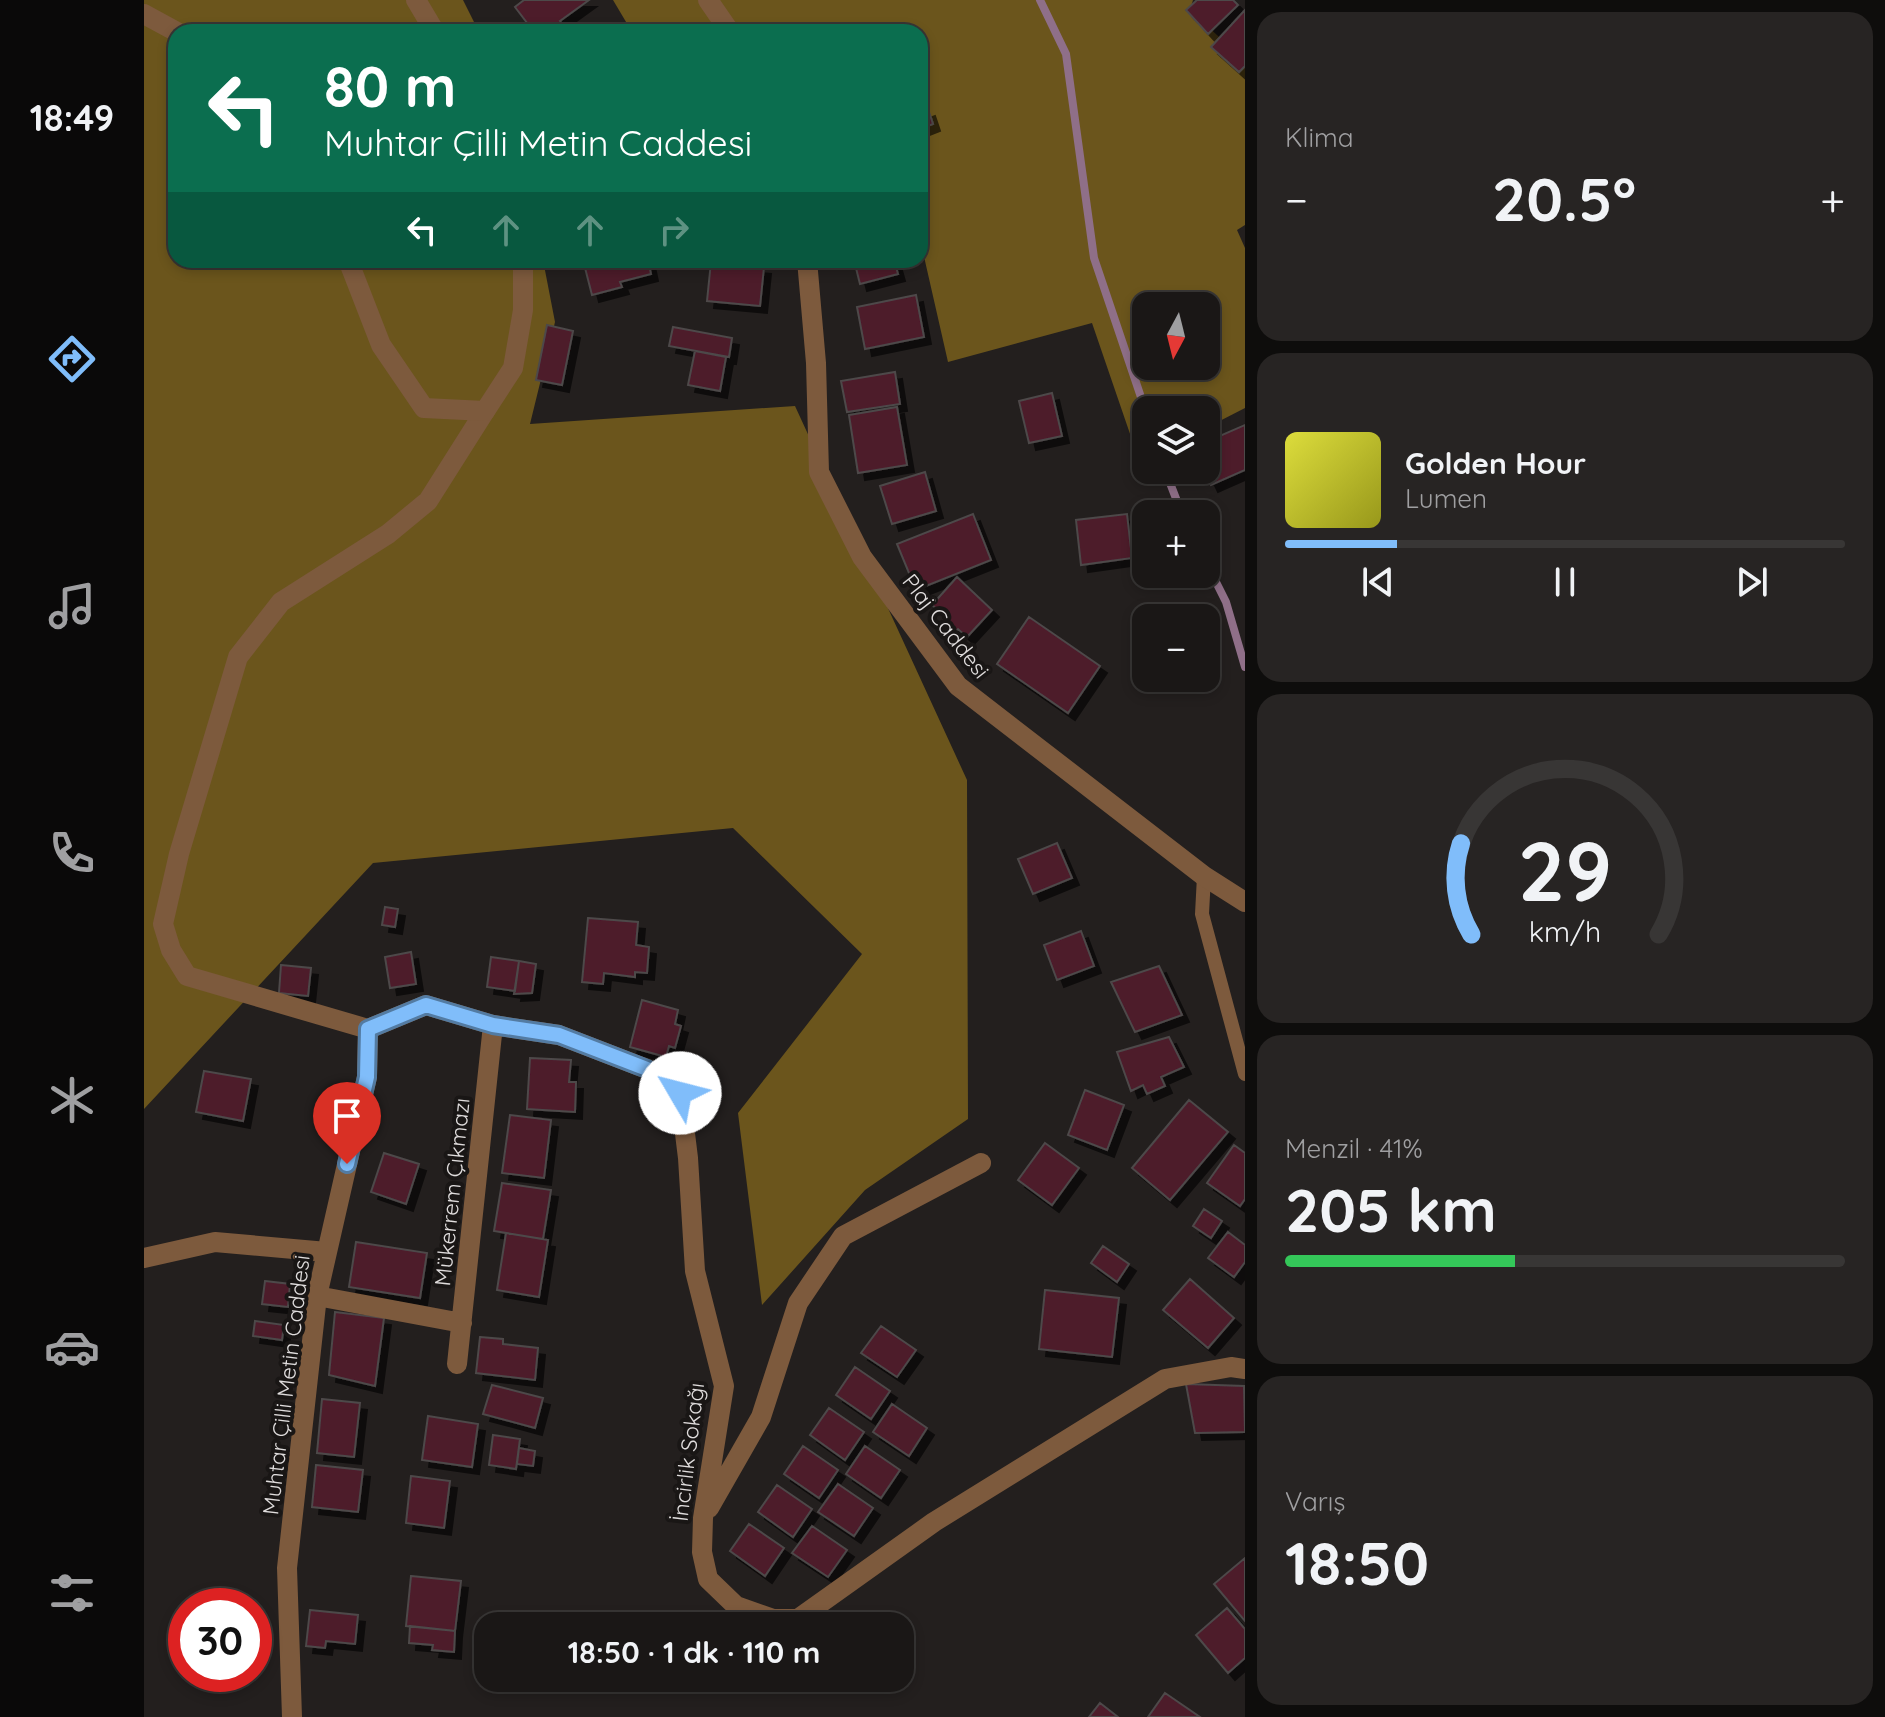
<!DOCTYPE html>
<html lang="tr">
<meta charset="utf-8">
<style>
body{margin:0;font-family:Quicksand,sans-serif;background:#272423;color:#f1f3f6;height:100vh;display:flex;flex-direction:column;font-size:30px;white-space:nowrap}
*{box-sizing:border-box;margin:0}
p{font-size:26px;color:#9f9fa1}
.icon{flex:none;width:44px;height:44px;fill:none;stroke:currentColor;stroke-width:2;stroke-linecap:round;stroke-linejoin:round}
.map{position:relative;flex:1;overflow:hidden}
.drawer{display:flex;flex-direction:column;gap:12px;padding:12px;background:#0e0d0c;width:640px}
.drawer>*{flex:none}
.hud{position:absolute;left:24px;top:24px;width:760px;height:244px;border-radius:24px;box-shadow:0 4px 12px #0003,0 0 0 2px #383635;background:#0b6e4f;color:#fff;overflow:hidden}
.needle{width:52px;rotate:187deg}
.fabs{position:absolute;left:988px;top:292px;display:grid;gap:16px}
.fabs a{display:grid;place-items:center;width:88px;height:88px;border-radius:16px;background:#1a1716;box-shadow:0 4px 12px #0003,0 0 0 2px #383635;font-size:40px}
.speed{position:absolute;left:24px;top:1588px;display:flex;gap:16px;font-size:40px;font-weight:700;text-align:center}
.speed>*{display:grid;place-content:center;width:104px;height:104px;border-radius:50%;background:#1a1716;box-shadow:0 4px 12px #0003,0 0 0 2px #383635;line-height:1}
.speed .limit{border:12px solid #d22;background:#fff;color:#111}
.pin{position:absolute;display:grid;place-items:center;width:68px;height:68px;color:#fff;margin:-82px -34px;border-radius:50% 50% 50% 0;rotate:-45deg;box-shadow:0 0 8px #0007}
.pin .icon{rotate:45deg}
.me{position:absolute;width:88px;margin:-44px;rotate:307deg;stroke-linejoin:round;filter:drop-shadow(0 0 6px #0008)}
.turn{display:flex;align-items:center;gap:28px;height:168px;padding:0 24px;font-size:36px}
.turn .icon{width:104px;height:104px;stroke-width:2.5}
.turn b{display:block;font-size:56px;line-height:68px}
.lanes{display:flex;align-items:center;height:76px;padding:0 24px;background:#0003;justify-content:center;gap:40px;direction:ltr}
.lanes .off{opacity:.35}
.big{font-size:60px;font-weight:700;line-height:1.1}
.drawer .card{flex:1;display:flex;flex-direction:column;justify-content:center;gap:12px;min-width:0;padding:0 28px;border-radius:24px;background:#272423}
.drawer .dial{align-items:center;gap:0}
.dial svg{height:208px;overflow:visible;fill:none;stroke:#383635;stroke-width:7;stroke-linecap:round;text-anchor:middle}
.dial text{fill:#f1f3f6;stroke:none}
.song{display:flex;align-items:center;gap:24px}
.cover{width:96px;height:96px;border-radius:12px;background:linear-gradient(135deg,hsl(60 70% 55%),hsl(60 70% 35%))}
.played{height:8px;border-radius:4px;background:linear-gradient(90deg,#80bdfa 20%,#383635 20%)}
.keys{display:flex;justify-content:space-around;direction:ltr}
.heat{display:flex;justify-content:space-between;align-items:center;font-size:44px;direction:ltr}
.charge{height:12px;border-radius:6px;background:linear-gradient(90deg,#34c759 41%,#383635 0)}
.trip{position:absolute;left:330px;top:1612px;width:440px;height:80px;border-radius:24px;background:#1a1716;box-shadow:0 4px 12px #0003,0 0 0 2px #383635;font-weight:700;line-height:80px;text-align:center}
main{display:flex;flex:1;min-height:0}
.tab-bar{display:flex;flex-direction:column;width:144px;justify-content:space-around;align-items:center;background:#0a0909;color:#9f9fa1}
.tab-bar .icon{width:56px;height:56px}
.tab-bar .on{color:#80bdfa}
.tab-bar b{font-size:36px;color:#f1f3f6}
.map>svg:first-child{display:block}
.forest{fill:#6b551c;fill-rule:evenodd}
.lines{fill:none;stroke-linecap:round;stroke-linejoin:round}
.stream{stroke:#8f6f88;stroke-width:8}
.building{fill:#4e1a2b;stroke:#4d4849;stroke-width:2;filter:url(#shadow)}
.service{stroke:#7d5a3d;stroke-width:14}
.minor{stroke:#7d5a3d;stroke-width:20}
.tertiary{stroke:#7d5a3d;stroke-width:20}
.route-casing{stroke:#537ba2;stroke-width:20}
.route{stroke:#80bdfa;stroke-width:14}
.labels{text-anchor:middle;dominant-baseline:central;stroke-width:8;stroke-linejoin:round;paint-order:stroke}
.street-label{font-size:22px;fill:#e0dddd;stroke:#191615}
</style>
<main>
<nav class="tab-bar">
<b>18:49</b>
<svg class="icon on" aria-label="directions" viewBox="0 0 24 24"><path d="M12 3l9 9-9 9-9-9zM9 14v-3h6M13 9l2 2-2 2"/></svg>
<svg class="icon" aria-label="music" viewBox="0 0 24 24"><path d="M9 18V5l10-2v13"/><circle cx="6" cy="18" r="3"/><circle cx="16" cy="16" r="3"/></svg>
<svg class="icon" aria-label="phone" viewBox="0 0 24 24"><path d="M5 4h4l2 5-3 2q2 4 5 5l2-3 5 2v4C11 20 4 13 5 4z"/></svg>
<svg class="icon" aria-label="climate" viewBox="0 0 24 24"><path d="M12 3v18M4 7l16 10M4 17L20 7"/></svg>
<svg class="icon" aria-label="car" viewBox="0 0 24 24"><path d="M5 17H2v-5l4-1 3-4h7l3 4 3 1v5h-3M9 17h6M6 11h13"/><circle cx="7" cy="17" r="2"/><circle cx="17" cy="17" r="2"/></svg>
<svg class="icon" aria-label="filters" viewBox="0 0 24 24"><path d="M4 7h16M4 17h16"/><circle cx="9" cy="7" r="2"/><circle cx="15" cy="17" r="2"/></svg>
</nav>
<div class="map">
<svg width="1101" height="1717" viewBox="0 0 1101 1717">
<defs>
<filter id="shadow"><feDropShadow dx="7" dy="7" stdDeviation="0" flood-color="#0009"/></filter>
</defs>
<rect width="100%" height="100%" fill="#231f1e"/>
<path class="forest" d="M 0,0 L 319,0 L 335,32 L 32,32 L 32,260 L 399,260 L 411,322 L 386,424 L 651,406 L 823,780 L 824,1119 L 721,1190 L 618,1305 L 594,1113 L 718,954 L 589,828 L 229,863 L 0,1109 Z
M 469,0 L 1049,0 L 1046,10 L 1101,61 L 1101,225 L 1093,230 L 1101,248 L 1101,408 L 1062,428 L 1062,410 L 1002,410 L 1002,460 L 996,463 L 948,323 L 804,362 L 776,239 L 776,32 L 488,32 ZM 1002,306 L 1062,306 L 1062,366 L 1002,366 Z"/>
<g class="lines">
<path class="stream" d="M 896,0 L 922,54 L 950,258 L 1002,412
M 1021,470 L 1038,514
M 1062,562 L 1082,602 L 1101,667"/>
</g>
<path class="building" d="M 380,0 L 445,0 L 416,21 L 422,29 L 419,32 L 390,32 L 371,7 Z
M 1053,0 L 1089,0 L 1094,5 L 1064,34 L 1042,10 Z
M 1101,10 L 1101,66 L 1095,72 L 1067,47 Z
M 784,109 L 789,124 L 776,129 L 776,112 Z
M 439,260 L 504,260 L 507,274 L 476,282 L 478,287 L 448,295 Z
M 710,260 L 750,260 L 754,274 L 716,284 Z
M 567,262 L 620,267 L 616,306 L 563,301 Z
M 772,295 L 780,337 L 721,349 L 713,307 Z
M 403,325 L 429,331 L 418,385 L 392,380 Z
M 529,327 L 588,338 L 585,357 L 525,346 Z
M 551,351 L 582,357 L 576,391 L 544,385 Z
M 751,372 L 756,404 L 703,412 L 697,381 Z
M 908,393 L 918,436 L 885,443 L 875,401 Z
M 753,407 L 763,465 L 714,473 L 705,415 Z
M 1101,425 L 1101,470 L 1067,485 L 1060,470 L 1062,442 Z
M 781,472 L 792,511 L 748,524 L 736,486 Z
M 829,514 L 847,560 L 772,590 L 753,544 Z
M 983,514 L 988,558 L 937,565 L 932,520 Z
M 813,577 L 848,610 L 823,637 L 814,629 L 806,637 L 794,626 L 802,617 L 788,605 Z
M 885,617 L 956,666 L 924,713 L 853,664 Z
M 913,843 L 928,878 L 889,894 L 874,859 Z
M 241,907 L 254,909 L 251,927 L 238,925 Z
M 444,918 L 494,922 L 492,945 L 505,947 L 503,973 L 491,972 L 491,977 L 460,973 L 459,984 L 438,982 Z
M 937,931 L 950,966 L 913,980 L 900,945 Z
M 267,952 L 272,984 L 246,988 L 241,957 Z
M 347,957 L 375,961 L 371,991 L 343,987 Z
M 375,961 L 392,964 L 388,993 L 370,994 Z
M 137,965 L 167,968 L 164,996 L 135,993 Z
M 1015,966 L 1038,1015 L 991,1032 L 967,982 Z
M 498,1000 L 534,1010 L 531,1024 L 537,1026 L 531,1048 L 525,1046 L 522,1057 L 486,1047 Z
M 1025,1037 L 1040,1067 L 1017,1077 L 1021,1086 L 1003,1094 L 999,1085 L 987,1091 L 973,1052 Z
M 386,1058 L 427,1060 L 425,1082 L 432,1082 L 431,1112 L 383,1109 Z
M 60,1071 L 107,1079 L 99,1121 L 52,1112 Z
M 941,1090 L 980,1105 L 963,1150 L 924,1135 Z
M 1045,1100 L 1084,1132 L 1026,1200 L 988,1168 Z
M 366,1115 L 407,1120 L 400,1178 L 358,1173 Z
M 901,1143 L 935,1168 L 908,1205 L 874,1180 Z
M 1090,1145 L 1101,1153 L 1101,1199 L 1096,1206 L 1063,1183 Z
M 240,1153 L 275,1164 L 262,1204 L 227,1192 Z
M 358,1183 L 407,1190 L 399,1239 L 350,1231 Z
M 1060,1209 L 1078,1221 L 1067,1238 L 1049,1226 Z
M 1084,1232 L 1101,1245 L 1101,1262 L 1090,1277 L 1064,1258 Z
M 362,1233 L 404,1240 L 395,1297 L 353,1290 Z
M 212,1242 L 283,1253 L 276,1298 L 205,1287 Z
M 959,1246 L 985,1264 L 973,1282 L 947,1263 Z
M 1046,1279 L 1090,1318 L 1064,1348 L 1019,1310 Z
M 121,1281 L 146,1284 L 144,1307 L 118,1304 Z
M 901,1290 L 975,1298 L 968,1357 L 895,1349 Z
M 191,1312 L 240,1318 L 231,1386 L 185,1375 Z
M 111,1321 L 140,1325 L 138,1340 L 109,1336 Z
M 737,1326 L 772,1350 L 753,1377 L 717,1353 Z
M 336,1337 L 359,1339 L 359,1344 L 394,1348 L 391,1380 L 332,1373 Z
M 711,1367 L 746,1391 L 727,1419 L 692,1395 Z
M 1042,1384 L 1100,1386 L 1101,1432 L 1051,1433 Z
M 348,1385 L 399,1398 L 391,1428 L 339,1414 Z
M 178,1399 L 216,1403 L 210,1457 L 173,1453 Z
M 748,1404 L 783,1428 L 765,1456 L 729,1432 Z
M 685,1408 L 720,1432 L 701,1460 L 666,1435 Z
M 284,1416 L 334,1424 L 328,1467 L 278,1460 Z
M 349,1435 L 376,1439 L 372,1469 L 345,1465 Z
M 659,1446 L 694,1470 L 675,1498 L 640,1474 Z
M 721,1446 L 756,1470 L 737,1498 L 702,1474 Z
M 375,1448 L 391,1451 L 389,1466 L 373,1464 Z
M 172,1465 L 219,1470 L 214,1512 L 168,1507 Z
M 267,1476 L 306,1481 L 300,1528 L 262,1523 Z
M 694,1484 L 729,1508 L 710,1536 L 674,1512 Z
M 633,1485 L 668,1509 L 649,1537 L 614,1512 Z
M 605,1524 L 640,1548 L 621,1576 L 586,1551 Z
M 668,1526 L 703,1550 L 684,1577 L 648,1553 Z
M 1101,1558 L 1101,1621 L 1070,1584 Z
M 267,1576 L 317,1581 L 311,1631 L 262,1626 Z
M 1083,1608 L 1101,1629 L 1101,1658 L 1084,1673 L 1052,1635 Z
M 166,1610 L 214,1615 L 211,1644 L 182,1641 L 181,1648 L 162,1646 Z
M 266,1626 L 311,1631 L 310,1652 L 288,1650 L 289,1645 L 265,1643 Z
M 1021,1693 L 1056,1717 L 1004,1717 Z
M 956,1703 L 974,1717 L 945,1717 Z"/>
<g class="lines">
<path class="service" d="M 1060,876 L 1058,914 L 1101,1074"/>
<path class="minor" d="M 224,1029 L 282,1005 L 349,1025 L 415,1035 L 503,1069 L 536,1093 L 544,1158 L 551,1271 L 580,1386 L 559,1518 L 558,1552 L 564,1579 L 592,1606 L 629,1619 L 654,1619 L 790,1522 L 1021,1379 L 1087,1367 L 1101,1369
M 224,1029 L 43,976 L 27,950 L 19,924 L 35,854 L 94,657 L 137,602 L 244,534 L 284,501 L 341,411
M 0,1258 L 71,1242 L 183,1252
M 173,1296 L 318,1323
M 313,1364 L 349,1025
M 565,1508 L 617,1417 L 654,1303 L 699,1236 L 837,1163
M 148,1717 L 143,1568 L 173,1296 L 223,1077 L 224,1029"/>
<path class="tertiary" d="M 272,0 L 291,32
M 564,0 L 586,32
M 0,14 L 33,32
M 204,260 L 237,345 L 280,408 L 341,411 L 369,368 L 379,310 L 379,260
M 663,260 L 672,363 L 675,472 L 718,557 L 814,686 L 1060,876 L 1101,902"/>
</g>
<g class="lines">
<defs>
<path id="route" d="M 203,1164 L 223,1077 L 224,1029 L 282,1005 L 349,1025 L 415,1035 L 503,1069 L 536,1093"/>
</defs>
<use href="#route" class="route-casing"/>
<use href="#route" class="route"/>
</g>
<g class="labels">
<g class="street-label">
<text transform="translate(802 626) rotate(52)">Plaj Caddesi</text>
<text transform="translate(308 1192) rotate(-84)">Mükerrem Çıkmazı</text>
<text transform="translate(142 1385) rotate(-83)">Muhtar Çilli Metin Caddesi</text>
<text transform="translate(544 1452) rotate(-83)">İncirlik Sokağı</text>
</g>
</g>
</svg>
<div class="fabs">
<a><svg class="needle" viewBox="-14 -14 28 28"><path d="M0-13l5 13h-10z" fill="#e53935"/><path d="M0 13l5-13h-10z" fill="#9f9fa1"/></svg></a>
<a><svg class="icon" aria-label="layers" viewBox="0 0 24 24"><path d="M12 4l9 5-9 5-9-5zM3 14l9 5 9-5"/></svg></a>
<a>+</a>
<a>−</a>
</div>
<div class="speed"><div class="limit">30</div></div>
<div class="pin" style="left:203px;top:1164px;background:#d93025"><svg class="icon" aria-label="arrive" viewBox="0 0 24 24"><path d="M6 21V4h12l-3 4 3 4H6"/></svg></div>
<svg class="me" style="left:536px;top:1093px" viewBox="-20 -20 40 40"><circle r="19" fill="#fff"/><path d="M0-13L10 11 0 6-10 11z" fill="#80bdfa"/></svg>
<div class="trip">18:50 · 1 dk · 110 m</div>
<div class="hud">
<div class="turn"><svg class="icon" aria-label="left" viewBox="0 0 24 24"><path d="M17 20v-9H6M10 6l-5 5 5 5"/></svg><div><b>80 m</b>Muhtar Çilli Metin Caddesi</div></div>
<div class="lanes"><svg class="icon" aria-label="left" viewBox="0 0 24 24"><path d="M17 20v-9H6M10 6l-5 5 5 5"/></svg><svg class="icon off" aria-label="ahead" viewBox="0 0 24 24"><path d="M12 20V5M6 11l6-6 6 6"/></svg><svg class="icon off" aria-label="ahead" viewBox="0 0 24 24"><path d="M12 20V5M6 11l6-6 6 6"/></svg><svg class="icon off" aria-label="right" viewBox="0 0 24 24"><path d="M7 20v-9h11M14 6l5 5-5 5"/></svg></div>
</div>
</div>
<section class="drawer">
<div class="card"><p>Klima</p>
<div class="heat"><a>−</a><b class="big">20.5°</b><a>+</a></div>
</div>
<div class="card">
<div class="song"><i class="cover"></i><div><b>Golden Hour</b><p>Lumen</p></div></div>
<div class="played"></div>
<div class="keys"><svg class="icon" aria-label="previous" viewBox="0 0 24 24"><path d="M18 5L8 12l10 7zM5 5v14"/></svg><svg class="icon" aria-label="pause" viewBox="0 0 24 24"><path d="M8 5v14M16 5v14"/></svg><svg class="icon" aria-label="next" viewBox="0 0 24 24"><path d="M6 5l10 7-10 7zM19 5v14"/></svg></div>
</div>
<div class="card dial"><svg viewBox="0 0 100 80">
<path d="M14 69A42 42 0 1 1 86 69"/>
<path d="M14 69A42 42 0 0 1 10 34" stroke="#80bdfa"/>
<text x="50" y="56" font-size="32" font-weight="700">29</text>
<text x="50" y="72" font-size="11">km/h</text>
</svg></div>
<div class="card"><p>Menzil · 41%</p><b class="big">205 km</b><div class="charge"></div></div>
<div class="card"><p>Varış</p><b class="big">18:50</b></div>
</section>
</main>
